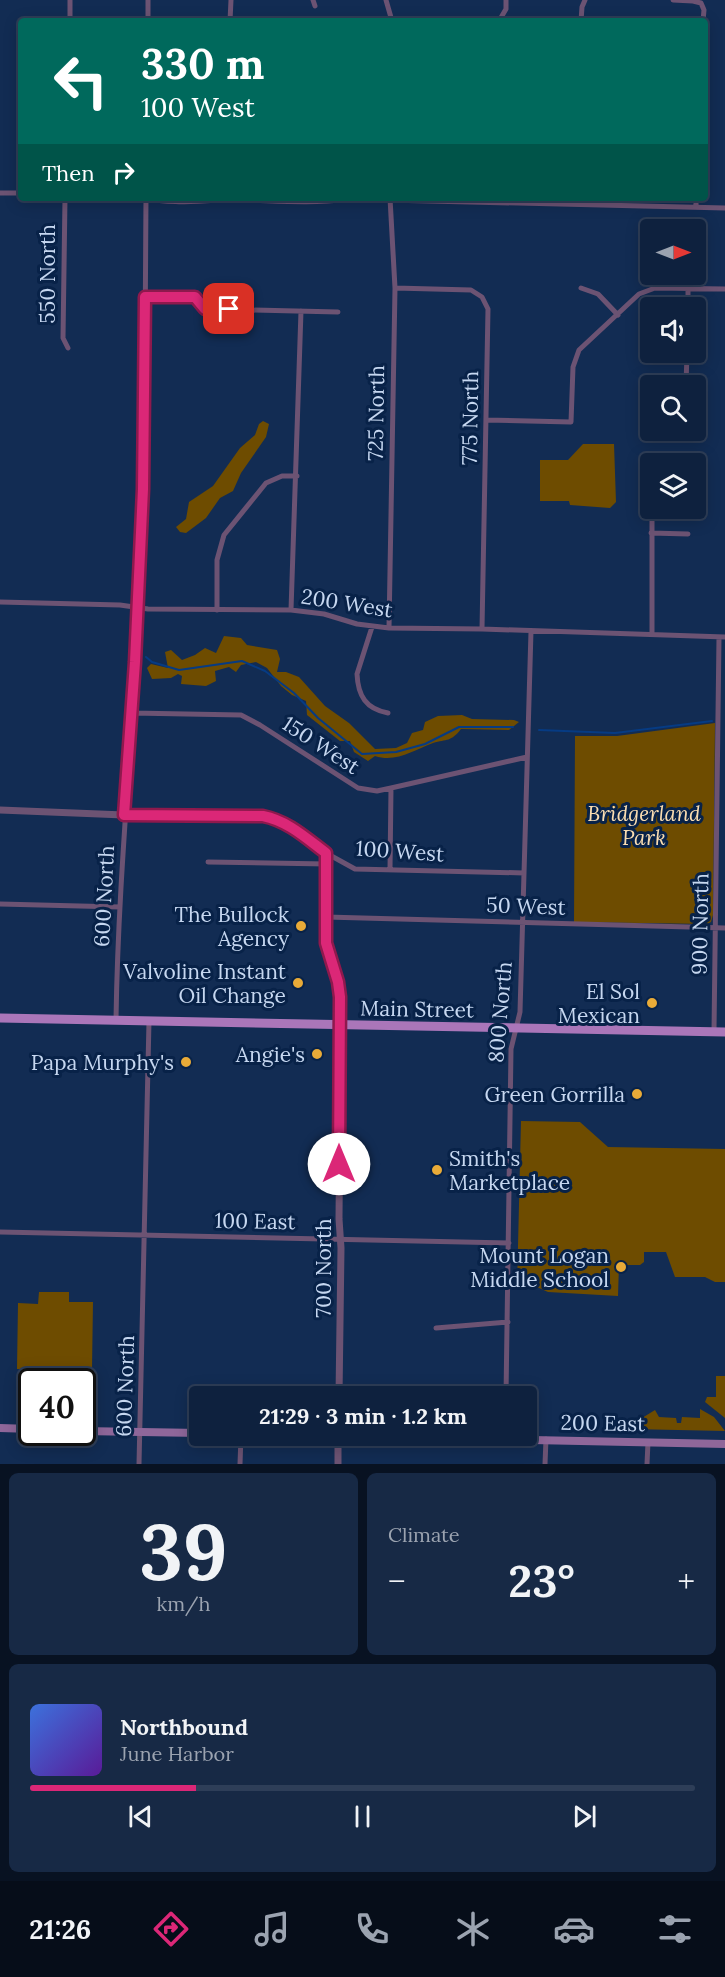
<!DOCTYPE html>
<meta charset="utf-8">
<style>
body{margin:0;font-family:Lora,serif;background:#172945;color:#f1f3f6;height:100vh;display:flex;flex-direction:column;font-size:22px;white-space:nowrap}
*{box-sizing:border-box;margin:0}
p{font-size:20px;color:#9ba3b0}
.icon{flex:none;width:33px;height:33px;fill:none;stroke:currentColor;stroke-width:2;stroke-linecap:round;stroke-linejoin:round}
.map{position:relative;height:1464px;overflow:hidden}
.side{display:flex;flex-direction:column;gap:9px;padding:9px;background:#081222;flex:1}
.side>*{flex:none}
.top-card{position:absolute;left:18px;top:18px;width:690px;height:183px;border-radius:6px;box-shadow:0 3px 15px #0003,0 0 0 2px #2e3e58;background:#00695c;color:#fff;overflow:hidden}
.needle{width:39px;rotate:90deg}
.buttons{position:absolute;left:640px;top:219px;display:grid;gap:12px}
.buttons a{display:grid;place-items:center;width:66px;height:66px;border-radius:6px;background:#0e213e;box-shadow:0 3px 15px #0003,0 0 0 2px #2e3e58;font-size:30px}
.speed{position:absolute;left:18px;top:1368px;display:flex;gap:12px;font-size:30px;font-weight:700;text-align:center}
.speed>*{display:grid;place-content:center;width:78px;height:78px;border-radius:50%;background:#0e213e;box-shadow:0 3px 15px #0003,0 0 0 2px #2e3e58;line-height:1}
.speed .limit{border:3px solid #111;border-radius:9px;background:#fff;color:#111}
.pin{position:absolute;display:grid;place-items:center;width:51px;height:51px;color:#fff;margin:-26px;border-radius:12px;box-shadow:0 3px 9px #0006}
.me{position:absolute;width:66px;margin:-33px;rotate:0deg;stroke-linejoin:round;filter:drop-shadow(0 0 4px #0008)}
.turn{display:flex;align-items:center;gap:21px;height:126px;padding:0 24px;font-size:27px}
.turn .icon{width:78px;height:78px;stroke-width:2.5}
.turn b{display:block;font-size:42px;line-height:51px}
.then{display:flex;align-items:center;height:57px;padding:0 24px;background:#0003;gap:12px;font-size:22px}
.big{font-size:45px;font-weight:800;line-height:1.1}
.side .card{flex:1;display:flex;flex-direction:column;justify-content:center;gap:9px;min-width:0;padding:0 21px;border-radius:9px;background:#172945}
.side .dial{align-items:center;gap:0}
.dial b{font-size:78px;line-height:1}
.song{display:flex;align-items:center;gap:18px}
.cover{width:72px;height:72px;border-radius:9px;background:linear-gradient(135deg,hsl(220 70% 55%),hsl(270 70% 35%))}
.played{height:6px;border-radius:3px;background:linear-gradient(90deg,#db2777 25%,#2e3e58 25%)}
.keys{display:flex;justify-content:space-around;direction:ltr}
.heat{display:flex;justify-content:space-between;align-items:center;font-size:33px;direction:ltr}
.side .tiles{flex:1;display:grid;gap:9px;grid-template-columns:1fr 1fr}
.card:last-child{grid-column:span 2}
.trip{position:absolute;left:189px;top:1386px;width:348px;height:60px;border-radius:6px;background:#0e213e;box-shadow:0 3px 15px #0003,0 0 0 2px #2e3e58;font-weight:800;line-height:60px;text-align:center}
.tab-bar{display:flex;height:96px;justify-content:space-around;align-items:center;background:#060d19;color:#9ba3b0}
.tab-bar .icon{width:42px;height:42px}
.tab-bar .selected{color:#db2777}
.tab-bar b{font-size:27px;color:#f1f3f6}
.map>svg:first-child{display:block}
.green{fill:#6e4c00}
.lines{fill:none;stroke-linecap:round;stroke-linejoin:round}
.stream{stroke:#063b83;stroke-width:2}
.minor{stroke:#6c5373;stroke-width:5}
.tertiary{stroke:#6c5373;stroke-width:7}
.secondary{stroke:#8f679a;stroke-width:8}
.primary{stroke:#aa76b9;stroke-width:9}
.route-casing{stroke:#8e194d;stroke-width:15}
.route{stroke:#db2777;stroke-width:10}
.poi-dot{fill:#e9ab38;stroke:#082248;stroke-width:2}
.labels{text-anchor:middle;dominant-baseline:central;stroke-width:6;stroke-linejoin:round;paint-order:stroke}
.street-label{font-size:21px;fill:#c6d7f0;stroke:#082248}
.park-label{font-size:21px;font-style:italic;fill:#faddb1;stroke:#082248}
.poi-label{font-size:21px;fill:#c6d7f0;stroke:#082248;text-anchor:end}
</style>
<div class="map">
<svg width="725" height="1464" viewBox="0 0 725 1464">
<rect width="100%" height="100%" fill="#122c53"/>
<path class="green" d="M 263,421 L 269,424 L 266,437 L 241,473 L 233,491 L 220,498 L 206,518 L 186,533 L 180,532 L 176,527 L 186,519 L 189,502 L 213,486 L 240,448 L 255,435 L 259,424 Z
M 583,444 L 614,444 L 616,502 L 610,508 L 570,505 L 569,501 L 540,501 L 540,460 L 568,460 Z
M 224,636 L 241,638 L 247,645 L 277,650 L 280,659 L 277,672 L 286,672 L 299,677 L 325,706 L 349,723 L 375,749 L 396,748 L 407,743 L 412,733 L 423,730 L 425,722 L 438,716 L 462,715 L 472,719 L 514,720 L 519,722 L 509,730 L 461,729 C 451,742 447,739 433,743 C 414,750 396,763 375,756 L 368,761 L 354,752 L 350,741 L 340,741 L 307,715 L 306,701 L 292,695 L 281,686 L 267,668 L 256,662 L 241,665 L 236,672 L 229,667 L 215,671 L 216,681 L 206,686 L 181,684 L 182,676 L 178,674 L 171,678 L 152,679 L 147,668 L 151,664 L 168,668 L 165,652 L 171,650 L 182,660 L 195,655 L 205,648 L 216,653 Z
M 715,723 L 713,915 L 711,922 L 707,924 L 574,922 L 575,736 L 617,736 Z
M 521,1121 L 580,1122 L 608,1147 L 725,1149 L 725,1282 L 715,1282 L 705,1277 L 675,1277 L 666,1252 L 644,1252 L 644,1262 L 640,1265 L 619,1265 L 618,1296 L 548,1292 L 539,1288 L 517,1287 Z
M 39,1292 L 69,1292 L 69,1302 L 93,1302 L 92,1369 L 17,1369 L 18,1303 L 38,1304 Z
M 716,1376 L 725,1376 L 725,1418 L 705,1402 L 707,1397 L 716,1397 Z
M 700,1409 L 714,1417 L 725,1431 L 630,1429 L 642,1418 L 655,1410 L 659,1417 L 676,1418 L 677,1423 L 681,1423 L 682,1417 L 700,1418 Z"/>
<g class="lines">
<path class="stream" d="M 146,657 L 152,662 L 179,670 L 242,661 L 265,671 L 294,693 L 318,718 L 362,754 L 396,752 L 425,744 L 459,727 L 513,727
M 539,730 L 615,733 L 712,721"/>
<path class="minor" d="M 313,0 L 315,6
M 386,0 L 392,21
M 673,0 L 693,1 L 701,3 L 704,10 L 703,21
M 70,21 L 70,0
M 148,21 L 148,0
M 230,21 L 231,0
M 499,21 L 506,9 L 506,0
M 581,21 L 582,7 L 585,0
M 0,193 L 21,193
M 65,198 L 63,338 L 68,348
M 145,198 C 170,204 195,201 220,200 C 262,199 304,205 346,199 L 725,208
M 696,198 L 696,207
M 395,288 L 471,290 L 482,297 L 488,309 L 482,629
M 581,288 L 598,294 L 618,315
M 145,297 L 195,297 L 205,309 L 338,312
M 688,308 L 688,289
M 686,386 L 687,352
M 486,420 L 571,422 L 573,367 L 579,350 L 639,294 L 655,288 L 725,289
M 652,508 L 652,634
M 651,533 L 688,534
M 0,602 L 120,605 L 148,609 L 291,610 L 324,614 L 357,624 L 389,628 L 482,629 L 725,637
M 217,610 L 217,560 L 224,535 L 266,483 L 282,476 L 297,476
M 291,610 L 301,311
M 372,627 L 357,674 C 358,696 366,709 388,713
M 389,628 L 395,288 L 390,198
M 132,713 L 241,715 L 260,725 L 358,788 L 377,791 L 391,788 L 527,757
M 326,853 L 355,869 L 524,873
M 208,862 L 327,864
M 390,869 L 391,788
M 0,904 L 120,907
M 326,917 L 725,928
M 116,1020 C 118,882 132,745 139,607 C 145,471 145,334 146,198
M 714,1031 L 719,637
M 0,1232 L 509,1243
M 436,1328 L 508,1322
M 506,1396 L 511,1049 L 520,1012 L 531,631
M 139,1464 L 149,1021
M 240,1464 L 241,1436
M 545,1464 L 546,1439
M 647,1464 L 648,1442"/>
<path class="tertiary" d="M 0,810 L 124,815 L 263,816 C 288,821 306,838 326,853 L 326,943 L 338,982 L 341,997 L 339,1219 L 341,1248 L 339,1396
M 338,1464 L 338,1436"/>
<path class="secondary" d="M 0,1428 L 32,1429
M 82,1431 L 200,1433
M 336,1436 L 725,1444"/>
<path class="primary" d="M 0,1018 L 725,1032"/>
</g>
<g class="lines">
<defs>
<path id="route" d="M 229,309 L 205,309 L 195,297 L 145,297 L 143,489 L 135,662 L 124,815 L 263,816 C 288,821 306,838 326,853 L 326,943 L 338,982 L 340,997 L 339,1164"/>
</defs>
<use href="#route" class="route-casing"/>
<use href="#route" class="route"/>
</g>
<g class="poi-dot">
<circle cx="301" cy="926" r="6"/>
<circle cx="298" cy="983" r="6"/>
<circle cx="652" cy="1003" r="6"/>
<circle cx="317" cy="1054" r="6"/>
<circle cx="186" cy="1062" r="6"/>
<circle cx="637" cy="1094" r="6"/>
<circle cx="437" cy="1170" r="6"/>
<circle cx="621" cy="1267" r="6"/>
</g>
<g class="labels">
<g class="street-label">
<text transform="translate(47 274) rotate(-90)">550 North</text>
<text transform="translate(376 413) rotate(-89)">725 North</text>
<text transform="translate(470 418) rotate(-89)">775 North</text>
<text transform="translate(347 603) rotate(9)">200 West</text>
<text transform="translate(321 745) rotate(33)">150 West</text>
<text transform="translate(400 851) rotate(4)">100 West</text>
<text transform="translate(104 896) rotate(-87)">600 North</text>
<text transform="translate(526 906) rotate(2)">50 West</text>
<text transform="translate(700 924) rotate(-89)">900 North</text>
<text transform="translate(417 1009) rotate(1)">Main Street</text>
<text transform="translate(500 1012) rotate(-85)">800 North</text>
<text transform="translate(255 1221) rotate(1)">100 East</text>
<text transform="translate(323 1268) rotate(-90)">700 North</text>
<text transform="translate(125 1386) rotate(-88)">600 North</text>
<text transform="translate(603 1423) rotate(1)">200 East</text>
</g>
<g class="park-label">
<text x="644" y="813">Bridgerland<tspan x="644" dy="24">Park</tspan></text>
</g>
<g class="poi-label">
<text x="289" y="914">The Bullock<tspan x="289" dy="24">Agency</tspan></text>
<text x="286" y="971">Valvoline Instant<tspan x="286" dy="24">Oil Change</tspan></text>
<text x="640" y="991">El Sol<tspan x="640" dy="24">Mexican</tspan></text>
<text x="305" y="1054">Angie's</text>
<text x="174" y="1062">Papa Murphy's</text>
<text x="625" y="1094">Green Gorrilla</text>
<text x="449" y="1158" text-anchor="start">Smith's<tspan x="449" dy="24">Marketplace</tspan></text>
<text x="609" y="1255">Mount Logan<tspan x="609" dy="24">Middle School</tspan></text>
</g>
</g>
</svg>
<div class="buttons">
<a><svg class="needle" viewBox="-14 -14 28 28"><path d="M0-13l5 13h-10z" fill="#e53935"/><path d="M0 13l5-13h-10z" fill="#9ba3b0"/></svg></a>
<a><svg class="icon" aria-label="sound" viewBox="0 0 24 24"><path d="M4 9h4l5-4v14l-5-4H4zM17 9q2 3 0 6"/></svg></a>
<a><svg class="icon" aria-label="search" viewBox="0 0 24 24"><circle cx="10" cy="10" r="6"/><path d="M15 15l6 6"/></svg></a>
<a><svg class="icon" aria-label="layers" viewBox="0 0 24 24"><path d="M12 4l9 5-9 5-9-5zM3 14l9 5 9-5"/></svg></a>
</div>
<div class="speed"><div class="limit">40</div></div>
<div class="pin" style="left:229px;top:309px;background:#d93025"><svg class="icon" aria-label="arrive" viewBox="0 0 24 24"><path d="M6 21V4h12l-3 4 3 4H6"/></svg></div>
<svg class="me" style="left:339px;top:1164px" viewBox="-20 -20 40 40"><circle r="19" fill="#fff"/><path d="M0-13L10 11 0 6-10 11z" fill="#db2777"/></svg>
<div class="trip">21:29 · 3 min · 1.2 km</div>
<div class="top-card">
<div class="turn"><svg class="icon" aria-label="left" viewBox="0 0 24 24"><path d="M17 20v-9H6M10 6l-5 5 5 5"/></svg><div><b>330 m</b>100 West</div></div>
<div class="then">Then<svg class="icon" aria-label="right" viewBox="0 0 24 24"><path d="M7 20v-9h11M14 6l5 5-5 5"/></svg></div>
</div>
</div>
<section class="side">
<div class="tiles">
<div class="card dial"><b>39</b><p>km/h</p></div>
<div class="card"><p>Climate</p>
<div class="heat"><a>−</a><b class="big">23°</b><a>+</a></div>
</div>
<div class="card">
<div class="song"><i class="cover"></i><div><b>Northbound</b><p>June Harbor</p></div></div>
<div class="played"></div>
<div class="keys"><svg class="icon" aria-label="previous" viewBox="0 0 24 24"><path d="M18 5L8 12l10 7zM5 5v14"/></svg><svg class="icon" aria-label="pause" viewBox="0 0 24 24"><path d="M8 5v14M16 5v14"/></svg><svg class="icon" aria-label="next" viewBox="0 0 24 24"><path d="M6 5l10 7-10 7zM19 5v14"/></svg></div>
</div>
</div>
</section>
<nav class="tab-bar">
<b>21:26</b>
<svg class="icon selected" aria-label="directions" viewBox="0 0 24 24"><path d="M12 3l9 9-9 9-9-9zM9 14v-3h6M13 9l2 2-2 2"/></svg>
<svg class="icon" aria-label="music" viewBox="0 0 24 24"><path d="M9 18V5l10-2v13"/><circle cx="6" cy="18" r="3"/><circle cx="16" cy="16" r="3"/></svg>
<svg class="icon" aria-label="phone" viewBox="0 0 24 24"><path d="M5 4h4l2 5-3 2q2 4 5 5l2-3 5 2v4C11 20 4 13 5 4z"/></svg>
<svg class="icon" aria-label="climate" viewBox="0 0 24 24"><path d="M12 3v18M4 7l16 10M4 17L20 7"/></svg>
<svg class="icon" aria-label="car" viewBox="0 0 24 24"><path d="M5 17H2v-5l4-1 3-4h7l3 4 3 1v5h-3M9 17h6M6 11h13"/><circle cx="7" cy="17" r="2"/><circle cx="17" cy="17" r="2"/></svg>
<svg class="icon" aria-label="filters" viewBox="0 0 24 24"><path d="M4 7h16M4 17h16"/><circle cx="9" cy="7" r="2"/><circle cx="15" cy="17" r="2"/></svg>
</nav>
